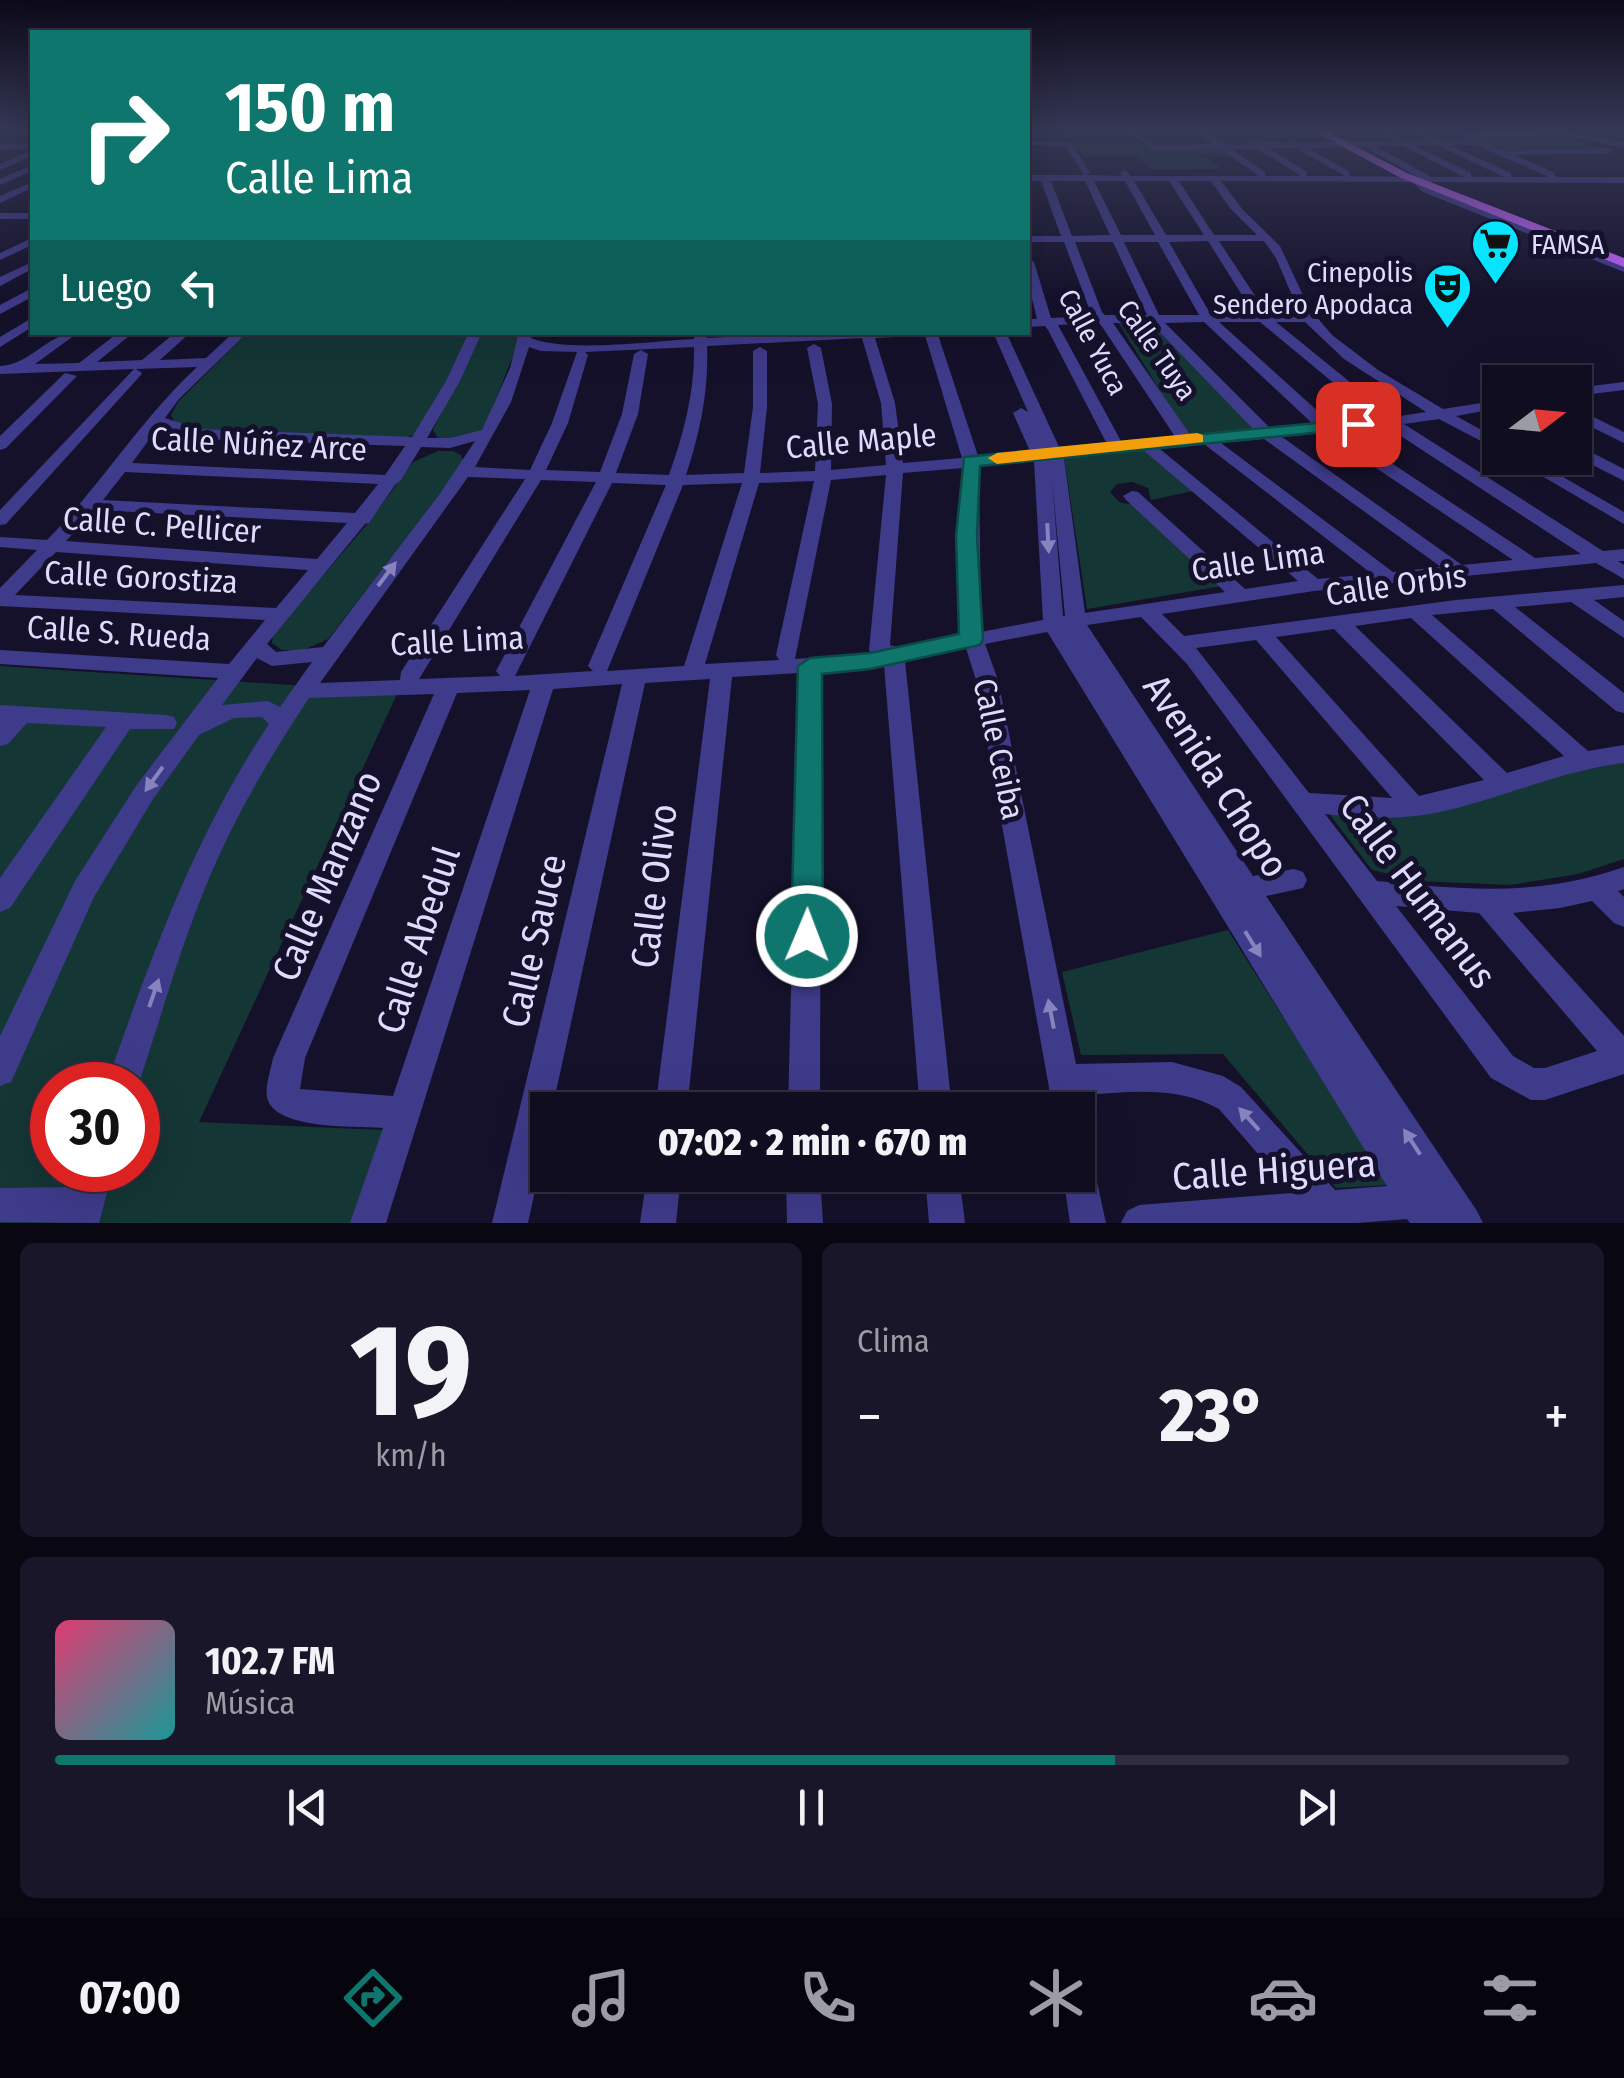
<!DOCTYPE html>
<html lang="es">
<meta charset="utf-8">
<style>
body{margin:0;font-family:"Fira Sans Condensed",sans-serif;background:#191629;color:#f1f3f6;height:100vh;display:flex;flex-direction:column;font-size:38px;white-space:nowrap}
*{box-sizing:border-box;margin:0}
p{font-size:32px;color:#9c9ca5}
.icon{flex:none;width:55px;height:55px;fill:none;stroke:currentColor;stroke-width:2;stroke-linecap:round;stroke-linejoin:round}
.map{position:relative;height:1223px;overflow:hidden}
.details{display:flex;flex-direction:column;gap:20px;padding:20px;background:#090712;flex:1}
.details>*{flex:none}
.hud{position:absolute;left:30px;top:30px;width:1000px;height:305px;border-radius:0px;box-shadow:0 10px 40px #0002,0 0 0 2px #302d3e;background:#0f766e;color:#fff;overflow:hidden}
.needle{width:65px;rotate:74deg}
.buttons{position:absolute;left:1482px;top:365px;display:grid;gap:20px}
.buttons a{display:grid;place-items:center;width:110px;height:110px;border-radius:0px;background:#100d20;box-shadow:0 10px 40px #0002,0 0 0 2px #302d3e;font-size:50px}
.speed{position:absolute;left:30px;top:1062px;display:flex;gap:20px;font-size:50px;font-weight:700;text-align:center}
.speed>*{display:grid;place-content:center;width:130px;height:130px;border-radius:50%;background:#100d20;box-shadow:0 10px 40px #0002,0 0 0 2px #302d3e;line-height:1}
.speed .limit{border:15px solid #d22;background:#fff;color:#111}
.pin{position:absolute;display:grid;place-items:center;width:85px;height:85px;color:#fff;margin:-42px;border-radius:20px;box-shadow:0 5px 15px #0006}
.me{position:absolute;width:110px;margin:-55px;rotate:1deg;stroke-linejoin:round;filter:drop-shadow(0 0 8px #0008)}
.turn{display:flex;align-items:center;gap:35px;height:210px;padding:0 30px;font-size:45px}
.turn .icon{width:130px;height:130px;stroke-width:2.5}
.turn b{display:block;font-size:70px;line-height:85px}
.then{display:flex;align-items:center;height:95px;padding:0 30px;background:#0003;gap:20px;font-size:38px}
.big{font-size:75px;font-weight:800;line-height:1.1}
.details .card{flex:1;display:flex;flex-direction:column;justify-content:center;gap:15px;min-width:0;padding:0 35px;border-radius:15px;background:#191629}
.details .dial{align-items:center;gap:0}
.dial b{font-size:130px;line-height:1}
.song{display:flex;align-items:center;gap:30px}
.cover{width:120px;height:120px;border-radius:15px;background:linear-gradient(135deg,hsl(340 70% 55%),hsl(180 70% 35%))}
.played{height:10px;border-radius:5px;background:linear-gradient(90deg,#0f766e 70%,#302d3e 70%)}
.keys{display:flex;justify-content:space-around;direction:ltr}
.heat{display:flex;justify-content:space-between;align-items:center;font-size:55px;direction:ltr}
.details .tiles{flex:1;display:grid;gap:20px;grid-template-columns:1fr 1fr}
.card:last-child{grid-column:span 2}
.trip{position:absolute;left:530px;top:1092px;width:565px;height:100px;border-radius:0px;background:#100d20;box-shadow:0 10px 40px #0002,0 0 0 2px #302d3e;font-weight:800;line-height:100px;text-align:center}
.tab-bar{display:flex;height:160px;justify-content:space-around;align-items:center;background:#06050d;color:#9c9ca5}
.tab-bar .icon{width:70px;height:70px}
.tab-bar .on{color:#0f766e}
.tab-bar b{font-size:45px;color:#f1f3f6}
.map>svg:first-child{display:block}
.green{fill:#143635;fill-rule:evenodd}
.lines{fill:none;stroke-linecap:round;stroke-linejoin:round}
.minor{fill:#3f3b8b;fill-rule:evenodd}
.major{fill:#c562ff;fill-rule:evenodd}
.oneway{fill:#8783bf}
.route{fill:#0f766e;stroke:#0a4d48;stroke-width:2.5}
.slow{fill:#f59e0b}
.labels{text-anchor:middle;dominant-baseline:central;stroke-width:10;stroke-linejoin:round;paint-order:stroke}
.far-poi-label{font-size:28px;fill:#dfdbff;stroke:#15112b;text-anchor:start}
.far-street-label{font-size:28px;fill:#dfdbff;stroke:#15112b}
.street-label{font-size:32px;fill:#dfdbff;stroke:#15112b}
.near-street-label{font-size:38px;fill:#dfdbff;stroke:#15112b}
</style>
<div class="map">
<svg width="1624" height="1223" viewBox="0 0 1624 1223">
<rect width="100%" height="100%" fill="#15112b"/>
<path class="green" d="M 1562,134 L 1600,149 L 1507,151 L 1470,136 Z
M 1071,142 L 1138,143 L 1158,150 L 1217,145 L 1231,155 L 1194,156 L 1207,157 L 1222,169 L 1152,170 L 1139,157 L 1083,157 Z
M 1118,322 L 1150,322 L 1255,429 L 1187,435 Z
M 247,333 L 469,333 L 455,367 L 415,434 L 405,438 L 199,431 L 175,423 L 171,415 L 178,402 Z
M 481,333 L 522,333 L 484,429 L 478,435 L 439,440 L 433,430 Z
M 1142,448 L 1193,491 L 1151,500 L 1148,488 L 1132,482 L 1117,484 L 1110,492 L 1119,502 L 1134,505 L 1222,586 L 1087,609 L 1064,457 Z
M 438,451 L 453,451 L 461,455 L 463,461 L 435,503 L 328,639 L 301,651 L 282,650 L 272,643 L 273,634 L 369,522 L 413,462 Z
M 0,666 L 398,692 L 199,1122 L 383,1130 L 353,1223 L 0,1223 ZM 52,1085 L 138,1085 L 138,1170 L 52,1170 Z
M 1624,762 L 1624,859 L 1578,874 L 1510,885 L 1418,881 L 1372,870 L 1327,811 L 1415,813 L 1471,804 L 1511,785 Z
M 1228,930 L 1389,1185 L 1336,1188 L 1223,1054 L 1081,1055 L 1062,972 Z"/>
<g class="lines">
<path class="minor" d="M 1122,130 L 1131,130 L 1158,145 L 1213,144 L 1194,130 C 1218,130 1226,156 1255,140 L 1288,143 L 1292,139 L 1299,143 L 1393,141 L 1373,130 L 1383,130 L 1405,141 L 1427,140 L 1407,130 L 1417,130 L 1440,140 L 1465,140 L 1458,135 L 1462,133 L 1562,131 L 1624,142 L 1624,148 L 1562,135 L 1473,137 L 1505,151 L 1612,148 L 1609,153 L 1515,155 L 1555,173 L 1555,177 L 1624,177 L 1624,183 L 1423,182 L 1429,188 L 1624,265 L 1624,272 L 1423,192 L 1412,182 L 1221,181 L 1243,210 L 1280,246 L 1309,308 L 1332,335 L 1378,370 L 1443,409 L 1500,400 L 1500,408 L 1456,416 L 1500,440 L 1500,451 L 1439,419 L 1404,424 L 1603,551 L 1624,549 L 1624,561 L 1618,561 L 1624,565 L 1624,579 L 1596,563 L 1314,591 L 1162,614 L 1184,636 L 1456,600 L 1624,585 L 1624,597 L 1594,600 L 1624,621 L 1624,638 L 1571,602 L 1515,607 L 1624,693 L 1624,713 L 1616,711 L 1493,609 L 1432,615 L 1588,751 L 1624,745 L 1624,763 C 1558,771 1499,800 1435,813 C 1399,820 1362,818 1325,814 L 1377,881 C 1466,890 1538,897 1624,867 L 1624,889 L 1618,891 L 1624,897 L 1624,927 L 1614,923 L 1592,901 L 1560,908 L 1513,913 L 1624,1036 L 1624,1074 L 1545,1100 L 1531,1100 L 1491,1078 L 1187,664 L 1141,617 L 1087,625 L 1253,876 L 1294,869 L 1303,872 L 1307,880 L 1303,888 L 1266,896 L 1477,1211 L 1483,1223 L 1410,1223 L 1407,1219 L 1357,1223 L 1121,1223 L 1127,1211 L 1139,1205 L 1292,1193 L 1219,1109 C 1177,1085 1128,1092 1082,1095 L 1085,1110 L 1078,1123 L 1078,1110 L 1053,1110 L 976,680 L 966,648 L 905,661 L 952,1110 L 920,1110 L 884,665 L 821,671 L 820,1110 L 788,1110 L 799,673 L 732,677 L 687,1110 L 655,1110 L 710,679 L 645,683 L 552,1110 L 548,1110 L 548,1131 L 528,1223 L 492,1223 L 622,684 L 553,689 L 386,1223 L 350,1223 L 383,1128 C 356,1126 273,1130 267,1097 C 265,1086 271,1069 273,1058 L 434,694 L 309,698 C 278,745 248,794 224,845 C 187,922 165,1005 138,1086 L 106,1085 C 151,958 194,836 269,724 L 262,717 L 234,718 L 199,735 L 153,799 L 94,897 L 11,1082 L 0,1086 L 0,1036 L 75,881 L 136,786 L 218,678 L 0,664 L 0,650 L 229,664 L 265,620 L 0,606 L 0,588 L 37,550 L 0,547 L 0,537 L 47,540 C 101,485 141,419 197,367 L 136,369 L 142,373 L 140,376 L 6,524 L 0,525 L 0,510 L 134,369 L 0,374 L 0,366 C 31,365 48,332 79,332 L 35,364 L 79,363 L 119,332 L 134,332 L 97,362 L 142,360 L 176,332 L 191,332 L 160,360 L 206,358 L 234,332 L 248,332 L 179,399 L 165,418 L 198,429 L 412,437 L 446,381 L 469,332 L 482,332 L 460,381 L 427,438 L 450,438 L 482,430 L 510,368 L 519,332 L 532,332 L 531,338 C 566,353 653,341 694,339 L 694,332 L 706,332 L 707,338 L 822,332 L 921,332 L 915,336 L 875,338 L 895,403 L 903,463 L 962,458 L 924,332 L 937,332 L 978,456 L 1030,451 L 1013,413 L 1021,408 L 1028,412 L 993,332 L 1006,332 L 1060,449 L 1107,444 L 1048,330 L 1045,326 L 1028,327 L 1028,319 L 1037,319 L 1028,283 L 1028,259 L 1034,262 L 1051,318 L 1092,316 L 1064,242 L 1028,242 L 1028,236 L 1061,236 L 1041,181 L 1028,181 L 1028,175 L 1084,175 L 1066,147 L 1031,145 L 1028,141 L 1072,143 L 1090,173 L 1086,175 L 1122,176 L 1120,173 L 1125,170 L 1131,176 L 1259,176 L 1220,149 L 1156,151 ZM 1437,145 L 1504,177 L 1471,177 L 1471,173 L 1415,146 ZM 1450,145 L 1476,145 L 1549,177 L 1511,177 L 1511,173 ZM 1376,146 L 1403,146 L 1464,177 L 1431,177 ZM 1365,147 L 1366,148 L 1418,177 L 1349,176 L 1350,172 L 1308,148 ZM 1269,148 L 1296,148 L 1345,176 L 1306,176 L 1307,172 ZM 1232,149 L 1258,149 L 1301,176 L 1265,176 L 1265,172 ZM 1051,181 L 1085,181 L 1110,235 L 1072,236 ZM 1094,181 L 1125,181 L 1155,235 L 1121,235 ZM 1134,181 L 1169,181 L 1204,235 L 1166,235 ZM 1179,181 L 1211,181 L 1230,208 L 1257,235 L 1214,235 ZM 1208,241 L 1254,314 L 1211,315 L 1169,242 ZM 1219,241 L 1264,241 L 1276,258 L 1300,314 L 1267,314 ZM 1075,242 L 1113,242 L 1147,315 L 1105,315 L 1102,312 ZM 1124,242 L 1158,242 L 1199,315 L 1159,315 ZM 1204,322 L 1314,425 L 1271,429 L 1165,323 ZM 1219,322 L 1260,322 L 1377,419 L 1331,423 ZM 1276,322 L 1305,322 L 1344,359 L 1426,412 L 1393,417 ZM 1099,323 L 1103,328 L 1176,438 L 1122,443 L 1058,325 ZM 1113,323 L 1151,323 L 1254,430 L 1191,436 ZM 862,338 L 881,403 L 886,465 L 831,470 L 832,404 L 821,348 L 814,344 L 807,348 L 818,404 L 815,471 L 760,473 L 767,407 L 767,351 L 760,347 L 753,351 L 753,407 L 744,473 L 686,475 C 700,433 709,390 707,346 ZM 529,347 L 541,351 L 577,352 L 552,423 L 530,470 L 475,467 L 511,402 ZM 694,347 C 695,391 684,433 669,475 L 616,473 L 638,414 L 648,354 L 641,350 L 634,354 L 622,414 L 600,472 L 546,470 L 568,423 L 588,355 L 585,352 ZM 159,426 L 196,439 L 405,446 L 385,475 L 132,463 ZM 1387,427 L 1581,554 L 1535,558 L 1343,431 ZM 1324,433 L 1513,560 L 1462,565 L 1282,437 ZM 1264,439 L 1441,567 L 1393,572 L 1221,443 ZM 475,441 L 439,495 L 323,647 L 276,652 L 267,644 L 365,524 L 369,523 L 395,485 L 401,480 L 421,447 L 450,448 ZM 1204,444 L 1372,574 L 1318,579 L 1160,449 ZM 1143,450 L 1298,581 L 1245,589 L 1138,492 L 1132,491 L 1123,496 L 1126,500 L 1225,592 L 1085,613 L 1064,458 ZM 1034,461 L 1043,620 L 981,632 L 979,466 ZM 963,468 L 958,625 L 961,636 L 901,648 L 890,645 L 903,473 ZM 125,472 L 378,484 L 355,513 L 103,500 ZM 886,475 L 869,650 L 871,654 L 795,659 L 831,480 ZM 468,477 L 525,479 L 401,672 L 400,680 L 320,683 ZM 541,480 L 596,482 L 496,671 L 500,676 L 419,679 ZM 1052,480 L 1065,616 L 1063,616 ZM 814,481 L 776,655 L 779,660 L 705,664 L 759,483 ZM 612,483 L 666,485 L 588,666 L 593,671 L 515,676 ZM 742,483 L 684,666 L 607,671 L 683,485 ZM 95,510 L 347,523 L 317,559 L 66,541 ZM 56,552 L 308,570 L 276,608 L 15,595 ZM 1411,618 L 1564,756 L 1507,773 L 1355,626 ZM 1334,629 L 1484,780 L 1419,796 L 1276,637 ZM 1047,632 L 1048,633 L 1387,1186 L 1335,1190 L 1241,1087 L 1223,1076 L 1172,1062 L 1076,1064 L 998,680 L 985,644 ZM 1256,640 L 1392,798 L 1309,793 L 1196,648 ZM 257,658 L 272,666 L 312,662 L 280,707 L 268,701 L 222,705 ZM 530,690 L 393,1096 L 300,1089 L 305,1058 L 457,693 ZM 1396,906 L 1479,913 L 1597,1051 L 1545,1068 L 1534,1068 L 1513,1056 Z
M 0,144 L 32,144 L 32,149 L 0,150 Z
M 29,151 L 32,151 L 32,156 L 0,170 L 0,164 Z
M 32,165 L 32,171 L 0,185 L 0,179 Z
M 32,182 L 32,188 L 0,203 L 0,196 Z
M 0,213 L 32,213 L 32,219 L 0,219 Z
M 32,238 L 32,245 L 0,260 L 0,253 Z
M 32,262 L 32,269 L 0,286 L 0,277 Z
M 32,288 L 32,297 L 0,314 L 0,305 Z
M 32,318 L 32,327 L 0,347 L 0,337 Z
M 65,373 L 77,376 L 6,448 L 0,450 L 0,436 Z
M 1624,382 L 1624,390 L 1575,396 L 1575,388 Z
M 1575,408 L 1624,432 L 1624,443 L 1575,419 Z
M 1575,444 L 1624,469 L 1624,481 L 1575,456 Z
M 1511,458 L 1530,458 L 1624,512 L 1624,524 Z
M 0,705 L 166,715 L 174,717 L 177,723 L 174,729 L 130,729 L 10,908 L 0,912 L 0,878 L 106,727 L 27,723 L 8,744 L 0,746 Z
M 1078,1145 L 1090,1150 L 1106,1223 L 1070,1223 L 1063,1175 L 1078,1175 Z
M 79,1170 L 113,1170 L 99,1223 L 0,1222 L 0,1188 L 74,1187 Z
M 647,1175 L 681,1175 L 676,1223 L 640,1223 Z
M 786,1175 L 820,1175 L 823,1223 L 787,1223 Z
M 925,1175 L 959,1175 L 965,1223 L 929,1223 Z"/>
<path class="major" d="M 1312,130 L 1324,130 L 1407,173 L 1624,258 L 1624,267 L 1399,177 Z"/>
</g>
<defs><path id="oneway-solid" d="M-6-.8H1V-3.2L6.5 0L1 3.2V.8H-6Z" transform="scale(2.5)"/></defs>
<g class="oneway">
<use href="#oneway-solid" transform="translate(1048 538) rotate(87)"/>
<use href="#oneway-solid" transform="translate(387 574) rotate(-53)"/>
<use href="#oneway-solid" transform="translate(154 779) rotate(126)"/>
<use href="#oneway-solid" transform="translate(1253 944) rotate(58)"/>
<use href="#oneway-solid" transform="translate(154 993) rotate(-71)"/>
<use href="#oneway-solid" transform="translate(1051 1014) rotate(-101)"/>
<use href="#oneway-solid" transform="translate(1249 1119) rotate(-132)"/>
<use href="#oneway-solid" transform="translate(1412 1142) rotate(-123)"/>
</g>
<linearGradient id="sky" x2="0" y2="1"><stop stop-color="#0c0918"/><stop offset="0.43" stop-color="#353855"/><stop offset="1" stop-color="#353855" stop-opacity="0"/></linearGradient>
<rect width="1624" height="301" fill="url(#sky)"/>
<path class="route" d="M 1358,419 L 1367,424 L 1364,428 L 980,466 L 977,536 L 983,639 L 980,645 L 870,669 L 822,674 L 823,936 L 819,946 L 807,950 L 796,946 L 791,936 L 798,666 L 810,658 L 870,653 L 959,634 L 956,536 L 964,457 Z"/>
<path class="slow" d="M 1197,433 L 1203,435 L 1203,442 L 997,464 L 988,458 L 997,453 Z"/>
<defs>
<symbol id="supermarket-pin" viewBox="-11 -11 22 30"><path d="M0 17L-7.5 6A9.5 9.5 0 1 1 7.5 6Z" fill="#07e4ff" stroke="#15112b"/><path d="M-6-5.5h2.5l.6 2H6L4.5 2H-2.5L-4.4-4H-6ZM-1.5 3.2a1.3 1.3 0 1 0 .1 0ZM3 3.2a1.3 1.3 0 1 0 .1 0Z" fill="#111"/></symbol>
<symbol id="theatre-pin" viewBox="-11 -11 22 30"><path d="M0 17L-7.5 6A9.5 9.5 0 1 1 7.5 6Z" fill="#07e4ff" stroke="#15112b"/><path d="M-5-5.5Q0-4 5-5.5V0Q5 5 0 6Q-5 5-5 0ZM-3.3-2.5H-1v1.5H-3.3ZM1-2.5H3.3v1.5H1ZM-2.8 1Q0 5.5 2.8 1Z" fill="#111"/></symbol>
</defs>
<g fill-rule="evenodd">
<use href="#supermarket-pin" x="1468" y="216" width="55" height="75"/>
<use href="#theatre-pin" x="1420" y="260" width="55" height="75"/>
</g>
<g class="labels">
<g class="far-poi-label">
<text x="1531" y="244">FAMSA</text>
<text x="1413" y="272" text-anchor="end">Cinepolis<tspan x="1413" dy="32">Sendero Apodaca</tspan></text>
</g>
<g class="far-street-label">
<text transform="translate(1093 342) rotate(62)">Calle Yuca</text>
<text transform="translate(1157 350) rotate(55)">Calle Tuya</text>
</g>
<g class="street-label">
<text transform="translate(861 441) rotate(-5)">Calle Maple</text>
<text transform="translate(259 444) rotate(3)">Calle Núñez Arce</text>
<text transform="translate(162 525) rotate(4)">Calle C. Pellicer</text>
<text transform="translate(1258 561) rotate(-8)">Calle Lima</text>
<text transform="translate(141 577) rotate(3)">Calle Gorostiza</text>
<text transform="translate(1396 585) rotate(-8)">Calle Orbis</text>
<text transform="translate(119 633) rotate(4)">Calle S. Rueda</text>
<text transform="translate(457 641) rotate(-3)">Calle Lima</text>
<text transform="translate(999 749) rotate(78)">Calle Ceiba</text>
</g>
<g class="near-street-label">
<text transform="translate(1216 776) rotate(57)">Avenida Chopo</text>
<text transform="translate(327 876) rotate(-67)">Calle Manzano</text>
<text transform="translate(654 886) rotate(-83)">Calle Olivo</text>
<text transform="translate(1418 891) rotate(53)">Calle Humanus</text>
<text transform="translate(418 940) rotate(-72)">Calle Abedul</text>
<text transform="translate(534 941) rotate(-77)">Calle Sauce</text>
<text transform="translate(1274 1170) rotate(-4)">Calle Higuera</text>
</g>
</g>
</svg>
<div class="buttons">
<a><svg class="needle" viewBox="-14 -14 28 28"><path d="M0-13l5 13h-10z" fill="#e53935"/><path d="M0 13l5-13h-10z" fill="#9c9ca5"/></svg></a>
</div>
<div class="speed"><div class="limit">30</div></div>
<div class="pin" style="left:1358px;top:424px;background:#d93025"><svg class="icon" aria-label="arrive" viewBox="0 0 24 24"><path d="M6 21V4h12l-3 4 3 4H6"/></svg></div>
<svg class="me" style="left:807px;top:936px" viewBox="-20 -20 40 40"><circle r="17" fill="#0f766e" stroke="#fff" stroke-width="3"/><path d="M0-11L8 9 0 5-8 9z" fill="#fff"/></svg>
<div class="trip">07:02 · 2 min · 670 m</div>
<div class="hud">
<div class="turn"><svg class="icon" aria-label="right" viewBox="0 0 24 24"><path d="M7 20v-9h11M14 6l5 5-5 5"/></svg><div><b>150 m</b>Calle Lima</div></div>
<div class="then">Luego<svg class="icon" aria-label="left" viewBox="0 0 24 24"><path d="M17 20v-9H6M10 6l-5 5 5 5"/></svg></div>
</div>
</div>
<section class="details">
<div class="tiles">
<div class="card dial"><b>19</b><p>km/h</p></div>
<div class="card"><p>Clima</p>
<div class="heat"><a>−</a><b class="big">23°</b><a>+</a></div>
</div>
<div class="card">
<div class="song"><i class="cover"></i><div><b>102.7 FM</b><p>Música</p></div></div>
<div class="played"></div>
<div class="keys"><svg class="icon" aria-label="previous" viewBox="0 0 24 24"><path d="M18 5L8 12l10 7zM5 5v14"/></svg><svg class="icon" aria-label="pause" viewBox="0 0 24 24"><path d="M8 5v14M16 5v14"/></svg><svg class="icon" aria-label="next" viewBox="0 0 24 24"><path d="M6 5l10 7-10 7zM19 5v14"/></svg></div>
</div>
</div>
</section>
<nav class="tab-bar">
<b>07:00</b>
<svg class="icon on" aria-label="directions" viewBox="0 0 24 24"><path d="M12 3l9 9-9 9-9-9zM9 14v-3h6M13 9l2 2-2 2"/></svg>
<svg class="icon" aria-label="music" viewBox="0 0 24 24"><path d="M9 18V5l10-2v13"/><circle cx="6" cy="18" r="3"/><circle cx="16" cy="16" r="3"/></svg>
<svg class="icon" aria-label="phone" viewBox="0 0 24 24"><path d="M5 4h4l2 5-3 2q2 4 5 5l2-3 5 2v4C11 20 4 13 5 4z"/></svg>
<svg class="icon" aria-label="climate" viewBox="0 0 24 24"><path d="M12 3v18M4 7l16 10M4 17L20 7"/></svg>
<svg class="icon" aria-label="car" viewBox="0 0 24 24"><path d="M5 17H2v-5l4-1 3-4h7l3 4 3 1v5h-3M9 17h6M6 11h13"/><circle cx="7" cy="17" r="2"/><circle cx="17" cy="17" r="2"/></svg>
<svg class="icon" aria-label="filters" viewBox="0 0 24 24"><path d="M4 7h16M4 17h16"/><circle cx="9" cy="7" r="2"/><circle cx="15" cy="17" r="2"/></svg>
</nav>
